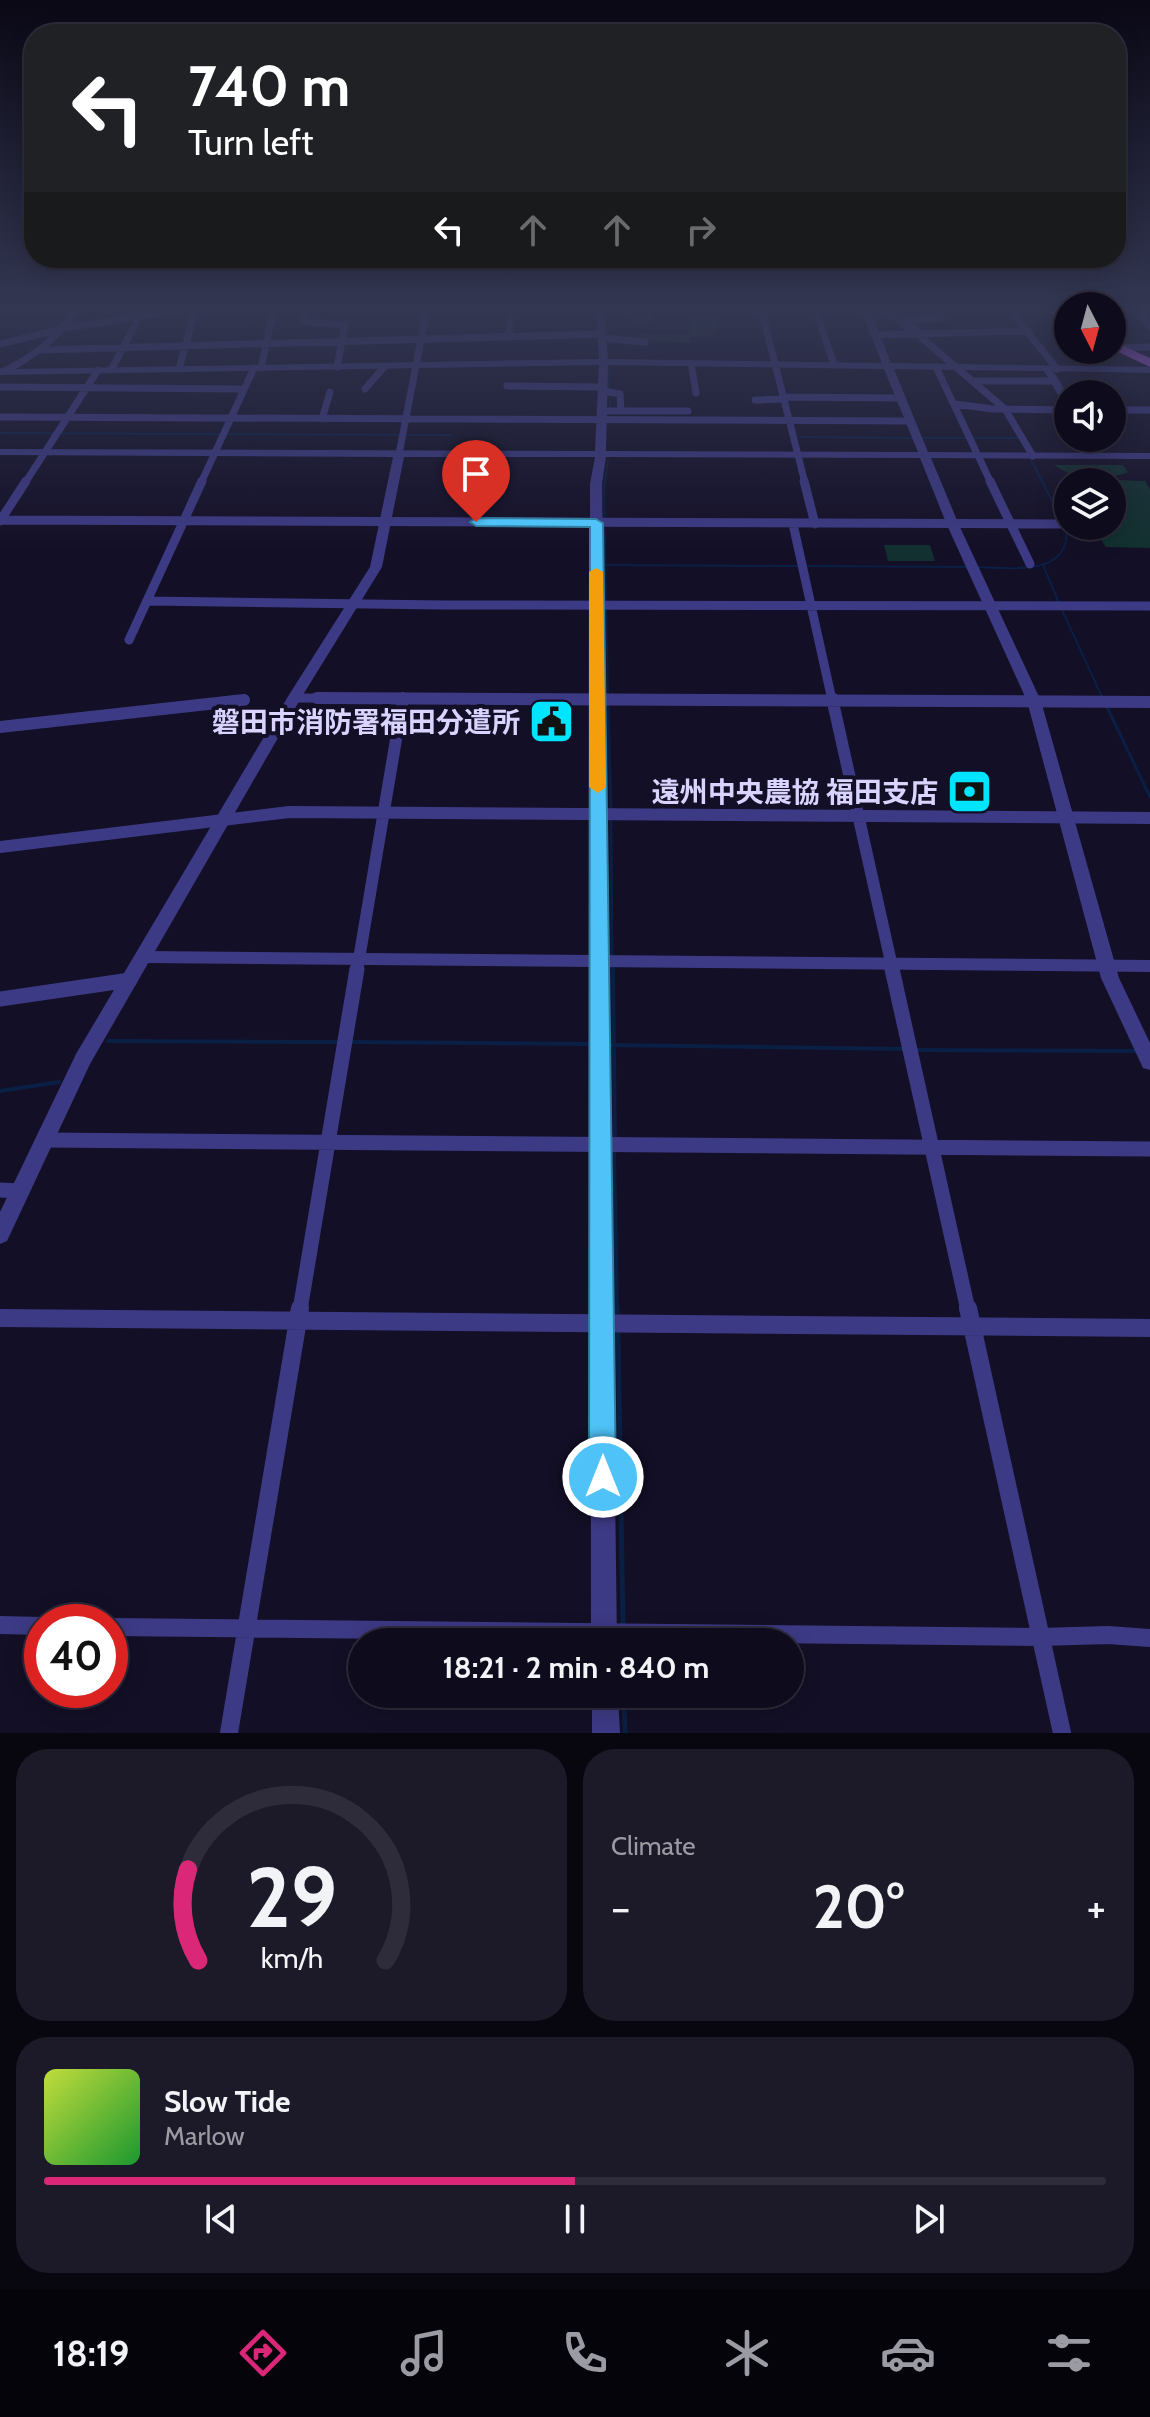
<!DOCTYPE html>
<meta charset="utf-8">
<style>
body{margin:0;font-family:Cabin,"Noto Sans JP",sans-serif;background:#1c1929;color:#f1f3f6;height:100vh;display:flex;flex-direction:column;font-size:30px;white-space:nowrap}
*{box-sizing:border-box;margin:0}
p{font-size:26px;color:#9b9ba3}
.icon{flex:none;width:44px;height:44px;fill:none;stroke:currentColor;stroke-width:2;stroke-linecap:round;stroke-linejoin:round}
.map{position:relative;height:1733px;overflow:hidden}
.sheet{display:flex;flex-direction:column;gap:16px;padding:16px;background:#08060f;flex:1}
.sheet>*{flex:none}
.hud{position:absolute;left:24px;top:24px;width:1102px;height:244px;border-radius:32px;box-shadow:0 4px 20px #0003,0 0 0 2px #2e2b3b;background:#202124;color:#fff;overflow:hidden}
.needle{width:52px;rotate:174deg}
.tools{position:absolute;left:1054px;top:292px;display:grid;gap:16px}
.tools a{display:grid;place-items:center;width:72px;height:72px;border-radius:50%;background:#0e0b1c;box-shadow:0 4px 20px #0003,0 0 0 2px #2e2b3b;font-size:40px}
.speed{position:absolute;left:24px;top:1604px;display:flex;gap:16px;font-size:40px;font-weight:700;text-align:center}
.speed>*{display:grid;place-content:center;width:104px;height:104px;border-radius:50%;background:#0e0b1c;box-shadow:0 4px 20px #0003,0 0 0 2px #2e2b3b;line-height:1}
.speed .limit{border:12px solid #d22;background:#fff;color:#111}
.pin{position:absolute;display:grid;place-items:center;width:68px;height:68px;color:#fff;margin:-82px -34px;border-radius:50% 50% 50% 0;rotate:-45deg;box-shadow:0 0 8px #0007}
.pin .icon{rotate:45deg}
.me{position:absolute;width:88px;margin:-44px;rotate:0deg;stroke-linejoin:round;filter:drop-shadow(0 0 6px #0008)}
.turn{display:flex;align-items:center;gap:28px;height:168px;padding:0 32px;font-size:36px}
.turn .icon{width:104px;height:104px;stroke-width:2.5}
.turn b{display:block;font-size:56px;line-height:68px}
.lanes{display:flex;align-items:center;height:76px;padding:0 32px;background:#0003;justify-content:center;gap:40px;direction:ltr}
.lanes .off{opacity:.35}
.big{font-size:60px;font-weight:700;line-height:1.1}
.sheet .tile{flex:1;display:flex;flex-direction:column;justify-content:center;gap:12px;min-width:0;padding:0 28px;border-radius:32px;background:#1c1929}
.sheet .dial{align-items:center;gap:0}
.dial svg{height:208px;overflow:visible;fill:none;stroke:#2e2b3b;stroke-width:7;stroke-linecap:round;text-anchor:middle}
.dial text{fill:#f1f3f6;stroke:none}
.song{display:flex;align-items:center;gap:24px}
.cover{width:96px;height:96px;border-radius:12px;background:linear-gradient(135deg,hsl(70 70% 55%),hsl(130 70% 35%))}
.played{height:8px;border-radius:4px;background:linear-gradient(90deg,#db2777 50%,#2e2b3b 50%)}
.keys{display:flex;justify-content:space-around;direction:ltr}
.heat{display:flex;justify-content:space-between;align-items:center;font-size:44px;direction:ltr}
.sheet .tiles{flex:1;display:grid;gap:16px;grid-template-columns:1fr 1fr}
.tile:last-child{grid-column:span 2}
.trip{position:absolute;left:348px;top:1628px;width:456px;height:80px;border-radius:40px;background:#0e0b1c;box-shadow:0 4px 20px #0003,0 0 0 2px #2e2b3b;font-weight:700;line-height:80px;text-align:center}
.menu{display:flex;height:128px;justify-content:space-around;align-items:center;background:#06040b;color:#9b9ba3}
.menu .icon{width:56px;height:56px}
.menu .on{color:#db2777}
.menu b{font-size:36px;color:#f1f3f6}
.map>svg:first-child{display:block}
.green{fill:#12302f}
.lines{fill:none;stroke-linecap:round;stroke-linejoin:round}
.stream-far3{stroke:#0a1f44;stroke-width:2}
.stream-far2{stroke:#0a1f44;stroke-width:3}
.stream-far1{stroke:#0a1f44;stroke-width:4}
.stream{stroke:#0a1f44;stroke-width:5}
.minor-far4{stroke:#3d3a85;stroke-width:7}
.minor-far3{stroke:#3d3a85;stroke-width:9}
.minor-far2{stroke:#3d3a85;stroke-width:12}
.minor-far1{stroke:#3d3a85;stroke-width:15}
.minor{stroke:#3d3a85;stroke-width:18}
.tertiary{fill:#3d3a85;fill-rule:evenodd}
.primary{fill:#c25bff;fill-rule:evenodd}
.wall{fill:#312854}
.building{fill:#433a66;stroke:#5a527e;stroke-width:2}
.route{fill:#4fc3f7;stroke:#337fa1;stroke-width:2}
.slow{fill:#f59e0b}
.labels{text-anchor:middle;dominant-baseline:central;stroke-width:8;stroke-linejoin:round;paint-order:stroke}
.poi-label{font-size:28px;font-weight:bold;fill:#d9d4ff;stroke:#130f26;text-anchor:end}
</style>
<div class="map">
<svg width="1150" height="1733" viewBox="0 0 1150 1733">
<rect width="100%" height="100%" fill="#130f26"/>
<path class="green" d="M 694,315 L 720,319 L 712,336 L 690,337 L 691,343 L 636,339 L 641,334 L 688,335 Z
M 1054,465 L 1123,465 L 1128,472 C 1107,481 1072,479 1054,465 Z
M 1062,478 L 1145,481 L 1150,489 L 1150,548 L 1106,547 L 1092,526 L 1112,526 L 1112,482 L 1068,482 L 1068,488 Z
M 884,545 L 930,545 L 935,561 L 888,561 Z"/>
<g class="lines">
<path class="stream-far3" d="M 608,368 L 610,409
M 0,433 L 451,435
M 799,437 L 913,438
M 920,438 L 1021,438
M 1029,456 L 1062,520
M 608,461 L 604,487 L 608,697
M 604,565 L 969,567
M 1043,565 L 1059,603
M 976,567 C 1011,568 1073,577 1066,526
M 1062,610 L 1102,697"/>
<path class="stream-far2" d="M 608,704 L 611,809
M 1107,707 L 1150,797
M 611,816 L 612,957
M 613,964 L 613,971"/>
<path class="stream-far1" d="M 613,969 L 615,1140
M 108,1041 L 340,1042
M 352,1042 L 592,1044
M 608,1045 L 904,1049
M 916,1050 L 1136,1051
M 0,1091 L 59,1082
M 614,1148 L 617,1310"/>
<path class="stream" d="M 617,1308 L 617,1316
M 618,1332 L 623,1624
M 624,1694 L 625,1733"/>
<path class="minor-far4" d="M 304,308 L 304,322 L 345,325 L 337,367
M 761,308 L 805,483
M 885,308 L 908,328
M 1008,308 L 1057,369
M 1134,308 L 1150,326
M 0,309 L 5,308
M 818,317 L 834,365
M 905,320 L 942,318
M 908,320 L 923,339 L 1005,409 L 1033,456
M 875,335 L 1028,331
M 509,336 L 510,318
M 602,338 L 645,342
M 0,344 L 65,328 L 192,308
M 1118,348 L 1150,347
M 41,350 L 602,334
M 691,363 L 696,393
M 936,367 L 991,483
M 261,368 L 274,308
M 179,369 L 196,308
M 111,370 L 136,323 L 135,316
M 974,381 L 1055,381
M 507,386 L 603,387
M 0,387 L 244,389
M 365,389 L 385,366
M 603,391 L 620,394 L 621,411
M 784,397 L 899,398
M 755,400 L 784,399
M 955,404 L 993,409 L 1068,410
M 1112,410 L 1150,410
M 603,411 L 688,411
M 0,417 L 909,421
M 322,419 L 330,392
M 399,454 L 427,308
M 25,483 L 98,370
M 201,483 L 254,368"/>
<path class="minor-far3" d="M 804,481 L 815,524
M 990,481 L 1030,564
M 0,520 L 1065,524
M 0,521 L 26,481
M 793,524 L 832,700
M 147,601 L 444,605 L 1150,606
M 129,640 L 202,481
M 294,698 L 745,700"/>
<path class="minor-far2" d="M 317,698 L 1150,702
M 832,698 L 893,971
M 0,727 L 244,700
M 0,847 L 289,812 L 1150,818
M 144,957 L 1150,966
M 357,971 L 403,698"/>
<path class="minor-far1" d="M 892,969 L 968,1310
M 0,999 L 130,980
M 44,1140 L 1150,1149
M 0,1190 L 20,1191
M 300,1310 L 357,969"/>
<path class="minor" d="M 968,1308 L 1062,1733
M 0,1318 L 1150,1328
M 0,1625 L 42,1626
M 110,1627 L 1040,1637 L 1108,1635 L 1150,1638
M 229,1733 L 300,1308"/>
<path class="tertiary" d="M 72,308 L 81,308 C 65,336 43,353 16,369 L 599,359 L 596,308 L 604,308 L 608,359 L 882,363 L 860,308 L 869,308 L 891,363 L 1150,367 L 1150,373 L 1053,371 L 1068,395 L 1068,406 L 1064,405 L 1044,371 L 894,369 L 928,452 L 1150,453 L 1150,459 L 931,458 L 959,525 L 1041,701 L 1119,978 L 1150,1043 L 1150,1070 L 1143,1068 L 1101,978 L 1027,701 L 947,525 L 920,458 L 606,457 L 602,484 L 617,1642 L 591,1642 L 590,484 L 595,457 L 404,457 L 382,567 L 301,698 L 90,1064 L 7,1241 L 0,1244 L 0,1212 L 76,1054 L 287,698 L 370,567 L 393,457 L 0,455 L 0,449 L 595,451 L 599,365 L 0,375 L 0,369 C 29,356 55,336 72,308 ZM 608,365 L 884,369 L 918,452 L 606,451 Z
M 592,1694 L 618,1694 L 620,1733 L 592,1733 Z"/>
<path class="primary" d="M 1043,308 L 1057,308 L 1068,315 L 1068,323 Z
M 1112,341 L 1150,358 L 1150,367 L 1112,349 Z"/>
</g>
<path class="wall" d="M 629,308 L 651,308 L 652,311 L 651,324 L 634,325 L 629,313 Z"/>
<path class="building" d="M 633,308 L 651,308 L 652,311 L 634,312 Z"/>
<linearGradient id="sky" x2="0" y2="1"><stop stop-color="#0a0815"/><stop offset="0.56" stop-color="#333752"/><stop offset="1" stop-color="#333752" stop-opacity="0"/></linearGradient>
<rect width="1150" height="551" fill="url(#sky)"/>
<path class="route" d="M 596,519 L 603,523 L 616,1477 L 612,1487 L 603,1491 L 593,1487 L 589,1477 L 590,527 L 476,526 L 470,522 L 476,518 Z"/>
<path class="slow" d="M 596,568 L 603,572 L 606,787 L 598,793 L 589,787 L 589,572 Z"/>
<defs>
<symbol id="civic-square" viewBox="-11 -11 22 22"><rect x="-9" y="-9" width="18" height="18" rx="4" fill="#00e5ff" stroke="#130f26"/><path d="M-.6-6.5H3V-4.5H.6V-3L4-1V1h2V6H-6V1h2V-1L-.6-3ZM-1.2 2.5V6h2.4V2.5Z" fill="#111"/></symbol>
<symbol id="bank-square" viewBox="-11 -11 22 22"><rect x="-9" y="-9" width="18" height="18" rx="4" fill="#00e5ff" stroke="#130f26"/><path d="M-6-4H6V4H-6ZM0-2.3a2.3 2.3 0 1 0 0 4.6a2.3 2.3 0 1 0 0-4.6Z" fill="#111"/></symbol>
</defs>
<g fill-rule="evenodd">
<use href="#civic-square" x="526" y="696" width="51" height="51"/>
<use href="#bank-square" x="944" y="766" width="51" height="51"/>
</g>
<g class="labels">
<g class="poi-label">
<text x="520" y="722">磐田市消防署福田分遣所</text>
<text x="938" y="792">遠州中央農協 福田支店</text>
</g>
</g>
</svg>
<div class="tools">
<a><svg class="needle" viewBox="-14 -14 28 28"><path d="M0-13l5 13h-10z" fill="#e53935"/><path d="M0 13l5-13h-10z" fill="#9b9ba3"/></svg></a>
<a><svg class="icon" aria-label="sound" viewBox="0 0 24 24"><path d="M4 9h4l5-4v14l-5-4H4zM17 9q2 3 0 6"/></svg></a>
<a><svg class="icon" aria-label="layers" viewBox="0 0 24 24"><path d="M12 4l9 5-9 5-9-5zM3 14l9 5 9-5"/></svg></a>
</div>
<div class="speed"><div class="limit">40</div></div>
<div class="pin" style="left:476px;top:522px;background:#d93025"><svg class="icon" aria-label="arrive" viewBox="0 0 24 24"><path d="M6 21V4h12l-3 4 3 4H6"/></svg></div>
<svg class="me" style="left:603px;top:1477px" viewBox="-20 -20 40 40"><circle r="17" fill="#4fc3f7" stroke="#fff" stroke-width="3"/><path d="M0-11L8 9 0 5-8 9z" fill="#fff"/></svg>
<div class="trip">18:21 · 2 min · 840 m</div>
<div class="hud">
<div class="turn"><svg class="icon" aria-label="left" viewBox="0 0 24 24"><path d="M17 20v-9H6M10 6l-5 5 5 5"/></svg><div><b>740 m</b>Turn left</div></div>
<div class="lanes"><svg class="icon" aria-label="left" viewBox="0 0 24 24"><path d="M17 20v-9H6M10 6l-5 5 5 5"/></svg><svg class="icon off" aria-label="ahead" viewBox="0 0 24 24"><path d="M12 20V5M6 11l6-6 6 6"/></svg><svg class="icon off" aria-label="ahead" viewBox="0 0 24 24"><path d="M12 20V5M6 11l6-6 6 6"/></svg><svg class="icon off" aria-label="right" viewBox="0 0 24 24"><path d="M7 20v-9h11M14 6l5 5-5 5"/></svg></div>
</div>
</div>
<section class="sheet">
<div class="tiles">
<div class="tile dial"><svg viewBox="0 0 100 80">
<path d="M14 69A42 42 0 1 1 86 69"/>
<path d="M14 69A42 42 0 0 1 10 34" stroke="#db2777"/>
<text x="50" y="56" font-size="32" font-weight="700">29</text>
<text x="50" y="72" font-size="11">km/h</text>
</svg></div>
<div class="tile"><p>Climate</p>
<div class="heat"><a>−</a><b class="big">20°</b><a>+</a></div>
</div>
<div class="tile">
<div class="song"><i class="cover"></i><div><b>Slow Tide</b><p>Marlow</p></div></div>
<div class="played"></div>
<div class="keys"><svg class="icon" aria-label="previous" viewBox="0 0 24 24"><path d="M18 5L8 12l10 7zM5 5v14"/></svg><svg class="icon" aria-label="pause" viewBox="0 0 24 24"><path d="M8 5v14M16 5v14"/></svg><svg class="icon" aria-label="next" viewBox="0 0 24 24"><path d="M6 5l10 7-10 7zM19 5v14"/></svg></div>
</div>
</div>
</section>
<nav class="menu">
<b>18:19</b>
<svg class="icon on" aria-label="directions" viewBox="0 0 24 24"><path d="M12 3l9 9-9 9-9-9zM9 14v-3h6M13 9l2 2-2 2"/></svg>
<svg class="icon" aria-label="music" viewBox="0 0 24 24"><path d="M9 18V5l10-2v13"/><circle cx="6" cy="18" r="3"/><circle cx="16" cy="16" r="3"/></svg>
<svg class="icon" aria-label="phone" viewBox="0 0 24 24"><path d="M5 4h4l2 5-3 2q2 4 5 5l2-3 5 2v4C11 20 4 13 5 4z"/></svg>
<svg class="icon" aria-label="climate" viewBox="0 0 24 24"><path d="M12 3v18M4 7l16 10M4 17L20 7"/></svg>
<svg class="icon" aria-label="car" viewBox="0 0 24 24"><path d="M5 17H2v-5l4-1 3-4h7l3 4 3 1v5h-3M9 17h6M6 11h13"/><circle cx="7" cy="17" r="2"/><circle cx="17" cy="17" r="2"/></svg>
<svg class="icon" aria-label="filters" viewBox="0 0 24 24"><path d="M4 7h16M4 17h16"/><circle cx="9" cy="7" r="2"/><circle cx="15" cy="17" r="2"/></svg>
</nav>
